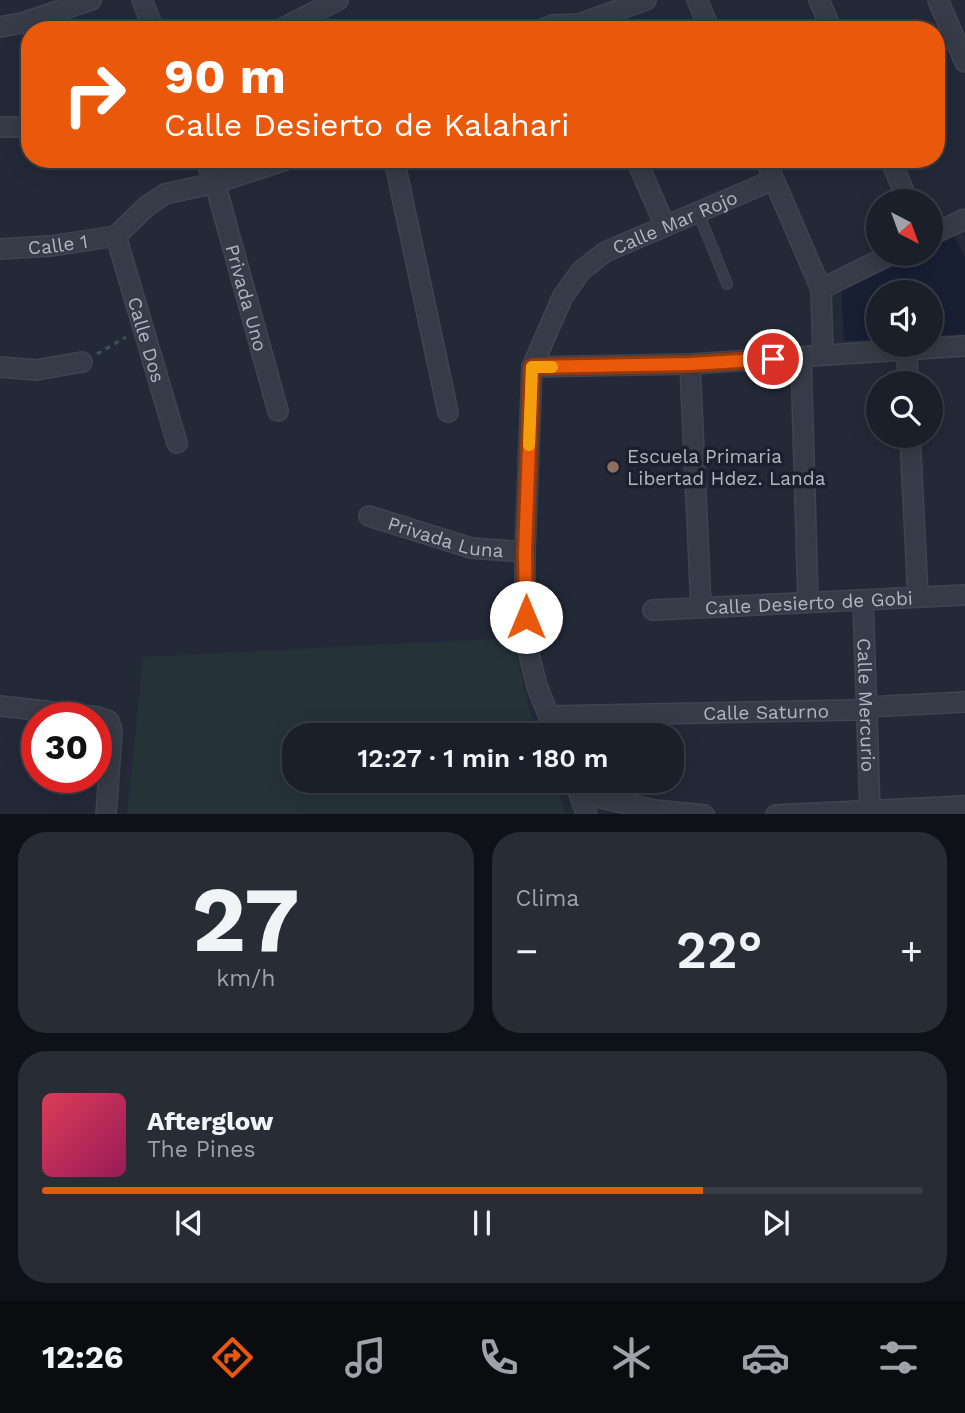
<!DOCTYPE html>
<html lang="es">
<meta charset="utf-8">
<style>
body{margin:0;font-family:"Work Sans",sans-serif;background:#272c35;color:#f1f3f6;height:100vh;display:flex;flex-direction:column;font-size:26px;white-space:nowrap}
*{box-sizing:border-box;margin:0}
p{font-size:23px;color:#9fa2a8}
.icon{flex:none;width:38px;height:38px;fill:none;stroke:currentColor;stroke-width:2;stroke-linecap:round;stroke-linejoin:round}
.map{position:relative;height:814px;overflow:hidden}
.side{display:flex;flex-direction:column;gap:18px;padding:18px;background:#0e1117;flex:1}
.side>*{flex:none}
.guide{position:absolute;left:21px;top:21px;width:924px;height:147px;border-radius:28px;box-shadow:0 4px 18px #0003,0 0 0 2px #383d46;background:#ea580c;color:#fff;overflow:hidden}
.needle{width:46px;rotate:139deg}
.buttons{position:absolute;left:866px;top:189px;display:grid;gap:14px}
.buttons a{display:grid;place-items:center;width:77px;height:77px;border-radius:50%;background:#1a1f29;box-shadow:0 4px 18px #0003,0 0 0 2px #383d46;font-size:35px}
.speed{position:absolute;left:21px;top:702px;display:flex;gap:14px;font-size:35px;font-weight:700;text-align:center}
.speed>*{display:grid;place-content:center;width:91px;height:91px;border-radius:50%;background:#1a1f29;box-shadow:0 4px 18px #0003,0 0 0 2px #383d46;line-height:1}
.speed .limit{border:10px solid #d22;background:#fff;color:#111}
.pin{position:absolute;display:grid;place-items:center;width:60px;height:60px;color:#fff;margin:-30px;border:4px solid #fff;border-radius:50%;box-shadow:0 2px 7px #0007}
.me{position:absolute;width:77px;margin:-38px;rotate:0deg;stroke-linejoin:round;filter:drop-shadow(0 0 5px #0008)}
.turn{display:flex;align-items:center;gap:24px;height:147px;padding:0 28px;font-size:32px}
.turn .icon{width:91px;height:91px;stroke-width:2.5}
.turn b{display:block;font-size:49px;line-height:60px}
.big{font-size:52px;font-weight:600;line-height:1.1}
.side .widget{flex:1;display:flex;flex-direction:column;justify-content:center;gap:10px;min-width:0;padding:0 24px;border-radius:28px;background:#272c35}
.side .dial{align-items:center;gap:0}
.dial b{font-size:91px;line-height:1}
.song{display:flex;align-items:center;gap:21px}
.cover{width:84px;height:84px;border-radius:10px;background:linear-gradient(135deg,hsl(350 70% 55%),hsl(330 70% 35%))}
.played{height:7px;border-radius:4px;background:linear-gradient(90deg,#ea580c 75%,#383d46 75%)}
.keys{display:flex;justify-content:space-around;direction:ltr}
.heat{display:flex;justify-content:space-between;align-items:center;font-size:38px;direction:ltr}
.side .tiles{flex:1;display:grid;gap:18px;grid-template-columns:1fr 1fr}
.widget:last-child{grid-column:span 2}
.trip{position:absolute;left:282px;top:723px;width:402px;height:70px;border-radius:28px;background:#1a1f29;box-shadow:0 4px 18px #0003,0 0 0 2px #383d46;font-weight:600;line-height:70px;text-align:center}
.tabs{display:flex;height:112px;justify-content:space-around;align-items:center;background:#0a0c10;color:#9fa2a8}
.tabs .icon{width:49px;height:49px}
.tabs .selected{color:#ea580c}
.tabs b{font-size:32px;color:#f1f3f6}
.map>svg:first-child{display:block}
.green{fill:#253338}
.water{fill:#181f33}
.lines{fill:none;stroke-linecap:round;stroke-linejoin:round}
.service-casing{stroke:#404450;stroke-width:12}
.minor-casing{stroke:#404450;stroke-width:22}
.path{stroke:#3d4c50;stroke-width:3.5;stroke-dasharray:5 5;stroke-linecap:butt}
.service{stroke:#363b47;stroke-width:10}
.minor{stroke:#363b47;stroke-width:19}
.route-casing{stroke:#983908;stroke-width:18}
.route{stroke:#ea580c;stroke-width:12}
.slow{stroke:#f59e0b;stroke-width:12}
.education-dot{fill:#8d6e63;stroke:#1c202c;stroke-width:2.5}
.labels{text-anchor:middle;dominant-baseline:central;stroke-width:7;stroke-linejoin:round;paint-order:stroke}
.street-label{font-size:19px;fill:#b1b6c3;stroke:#1c202c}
.poi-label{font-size:19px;fill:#b1b6c3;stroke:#1c202c;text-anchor:start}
</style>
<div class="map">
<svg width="965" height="815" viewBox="0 0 965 815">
<rect width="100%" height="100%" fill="#232937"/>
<path class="green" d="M 512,638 L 530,712 L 538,735 L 294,735 L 294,780 L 554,781 L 566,814 L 127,814 L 143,657 Z"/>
<path class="water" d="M 952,232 L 965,258 L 965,334 L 931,336 L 931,292 L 878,292 L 878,339 L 844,341 L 841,283 L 905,254 L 931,254 L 931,242 Z"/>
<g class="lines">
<defs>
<path id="service" d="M 698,212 L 727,284"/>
<g id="minor">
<path d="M 142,0 L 154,30"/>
<path d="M 697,0 L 710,30"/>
<path d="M 819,0 L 832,30"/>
<path d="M 938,0 L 965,62"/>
<path d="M 0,27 L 22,23 L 91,0"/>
<path d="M 279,30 L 338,0"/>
<path d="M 541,30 L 553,25 L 579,24 L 646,0"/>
<path d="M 0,127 L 30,127"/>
<path id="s1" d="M 205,159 L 215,183 L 278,411"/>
<path d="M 394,159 L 448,412"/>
<path d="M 636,159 L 665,226"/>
<path d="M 765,159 L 821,289 L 823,355"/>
<path d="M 890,159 L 908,201"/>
<path d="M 931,235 L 965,219"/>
<path id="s2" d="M 116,236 L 177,443"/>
<path d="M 116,236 L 147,206 L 165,194 L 215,183 L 289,159"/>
<path id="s3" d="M 0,249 L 51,246 L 116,236"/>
<path d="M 821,289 L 892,254"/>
<path d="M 907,350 L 908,383"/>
<path d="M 801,357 L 808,602"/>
<path d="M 690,364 L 701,607"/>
<path d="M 0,367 L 36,370 L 82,362"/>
<path d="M 532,367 L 690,364 L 965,346"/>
<path d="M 910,436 L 918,597"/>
<path id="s4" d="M 369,516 L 471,548 L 525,552"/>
<path id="s5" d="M 863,600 L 870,810"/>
<path id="s6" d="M 653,610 L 965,595"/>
<path d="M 0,706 L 98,717 L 109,721 L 112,731 L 106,815"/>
<path d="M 867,707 L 965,702"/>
<path id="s7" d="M 549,716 L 857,710"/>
<path id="s8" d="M 556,735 L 537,686 L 525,638 L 525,552 L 532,367 L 563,296 L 581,271 L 605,252 L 773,180"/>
<path d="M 574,780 L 587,815"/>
<path d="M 579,793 L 654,810 L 704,815"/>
<path d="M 776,815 L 965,806"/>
</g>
</defs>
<use href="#service" class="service-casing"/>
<use href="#minor" class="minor-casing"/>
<path class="path" d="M 97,354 L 126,337"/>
<use href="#service" class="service"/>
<use href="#minor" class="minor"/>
</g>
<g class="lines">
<defs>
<path id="route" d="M 526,617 L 525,552 L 532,367 L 690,364 L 773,359"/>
</defs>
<use href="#route" class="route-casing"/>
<use href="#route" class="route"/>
<path class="slow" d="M 529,445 L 532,367 L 552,367"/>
</g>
<circle class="education-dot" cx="613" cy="467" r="7"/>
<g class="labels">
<g class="street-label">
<text stroke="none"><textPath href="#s8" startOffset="588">Calle Mar Rojo</textPath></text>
<text stroke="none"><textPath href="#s3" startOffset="58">Calle 1</textPath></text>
<text stroke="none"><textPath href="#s1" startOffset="145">Privada Uno</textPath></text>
<text stroke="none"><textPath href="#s2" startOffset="108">Calle Dos</textPath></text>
<text stroke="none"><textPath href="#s4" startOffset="80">Privada Luna</textPath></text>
<text stroke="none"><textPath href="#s6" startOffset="156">Calle Desierto de Gobi</textPath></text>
<text stroke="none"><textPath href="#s5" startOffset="105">Calle Mercurio</textPath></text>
<text stroke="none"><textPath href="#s7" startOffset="217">Calle Saturno</textPath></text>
</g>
<g class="poi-label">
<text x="627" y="456">Escuela Primaria<tspan x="627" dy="22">Libertad Hdez. Landa</tspan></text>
</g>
</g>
</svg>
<div class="buttons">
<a><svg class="needle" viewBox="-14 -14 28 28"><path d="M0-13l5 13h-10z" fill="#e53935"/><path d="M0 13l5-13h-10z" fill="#9fa2a8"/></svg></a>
<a><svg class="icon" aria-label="sound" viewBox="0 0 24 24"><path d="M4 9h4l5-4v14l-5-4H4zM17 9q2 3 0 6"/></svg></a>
<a><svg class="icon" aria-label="search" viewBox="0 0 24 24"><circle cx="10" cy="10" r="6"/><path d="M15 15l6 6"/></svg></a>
</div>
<div class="speed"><div class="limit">30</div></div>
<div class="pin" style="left:773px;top:359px;background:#d93025"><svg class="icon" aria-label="arrive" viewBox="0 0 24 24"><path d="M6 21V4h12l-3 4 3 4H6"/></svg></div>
<svg class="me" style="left:526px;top:617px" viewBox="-20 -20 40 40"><circle r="19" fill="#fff"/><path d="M0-13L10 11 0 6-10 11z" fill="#ea580c"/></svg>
<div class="trip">12:27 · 1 min · 180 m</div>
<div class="guide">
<div class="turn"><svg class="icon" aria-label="right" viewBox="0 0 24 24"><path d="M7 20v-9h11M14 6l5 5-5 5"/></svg><div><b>90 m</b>Calle Desierto de Kalahari</div></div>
</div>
</div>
<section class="side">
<div class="tiles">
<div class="widget dial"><b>27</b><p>km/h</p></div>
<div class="widget"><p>Clima</p>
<div class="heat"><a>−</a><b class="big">22°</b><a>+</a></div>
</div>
<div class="widget">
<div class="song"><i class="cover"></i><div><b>Afterglow</b><p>The Pines</p></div></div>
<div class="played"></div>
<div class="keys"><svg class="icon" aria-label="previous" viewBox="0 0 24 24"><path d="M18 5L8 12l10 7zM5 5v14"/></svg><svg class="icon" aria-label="pause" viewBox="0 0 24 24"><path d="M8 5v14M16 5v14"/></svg><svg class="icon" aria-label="next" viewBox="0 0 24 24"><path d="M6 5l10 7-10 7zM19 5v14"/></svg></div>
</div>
</div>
</section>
<nav class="tabs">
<b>12:26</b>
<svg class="icon selected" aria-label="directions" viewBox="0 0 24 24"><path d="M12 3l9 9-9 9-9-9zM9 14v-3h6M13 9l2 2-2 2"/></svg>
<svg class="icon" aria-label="music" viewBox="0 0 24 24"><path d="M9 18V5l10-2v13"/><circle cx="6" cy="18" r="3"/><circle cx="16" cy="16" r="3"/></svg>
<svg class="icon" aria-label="phone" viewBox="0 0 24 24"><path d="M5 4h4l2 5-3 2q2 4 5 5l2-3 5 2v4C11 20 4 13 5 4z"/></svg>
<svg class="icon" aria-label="climate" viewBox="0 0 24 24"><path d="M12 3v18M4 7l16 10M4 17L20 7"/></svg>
<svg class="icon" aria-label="car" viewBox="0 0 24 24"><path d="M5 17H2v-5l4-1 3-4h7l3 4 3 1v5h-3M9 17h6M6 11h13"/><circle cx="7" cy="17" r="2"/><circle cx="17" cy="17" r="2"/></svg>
<svg class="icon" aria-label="filters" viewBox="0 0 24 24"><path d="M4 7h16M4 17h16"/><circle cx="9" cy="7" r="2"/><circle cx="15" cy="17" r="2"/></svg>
</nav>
